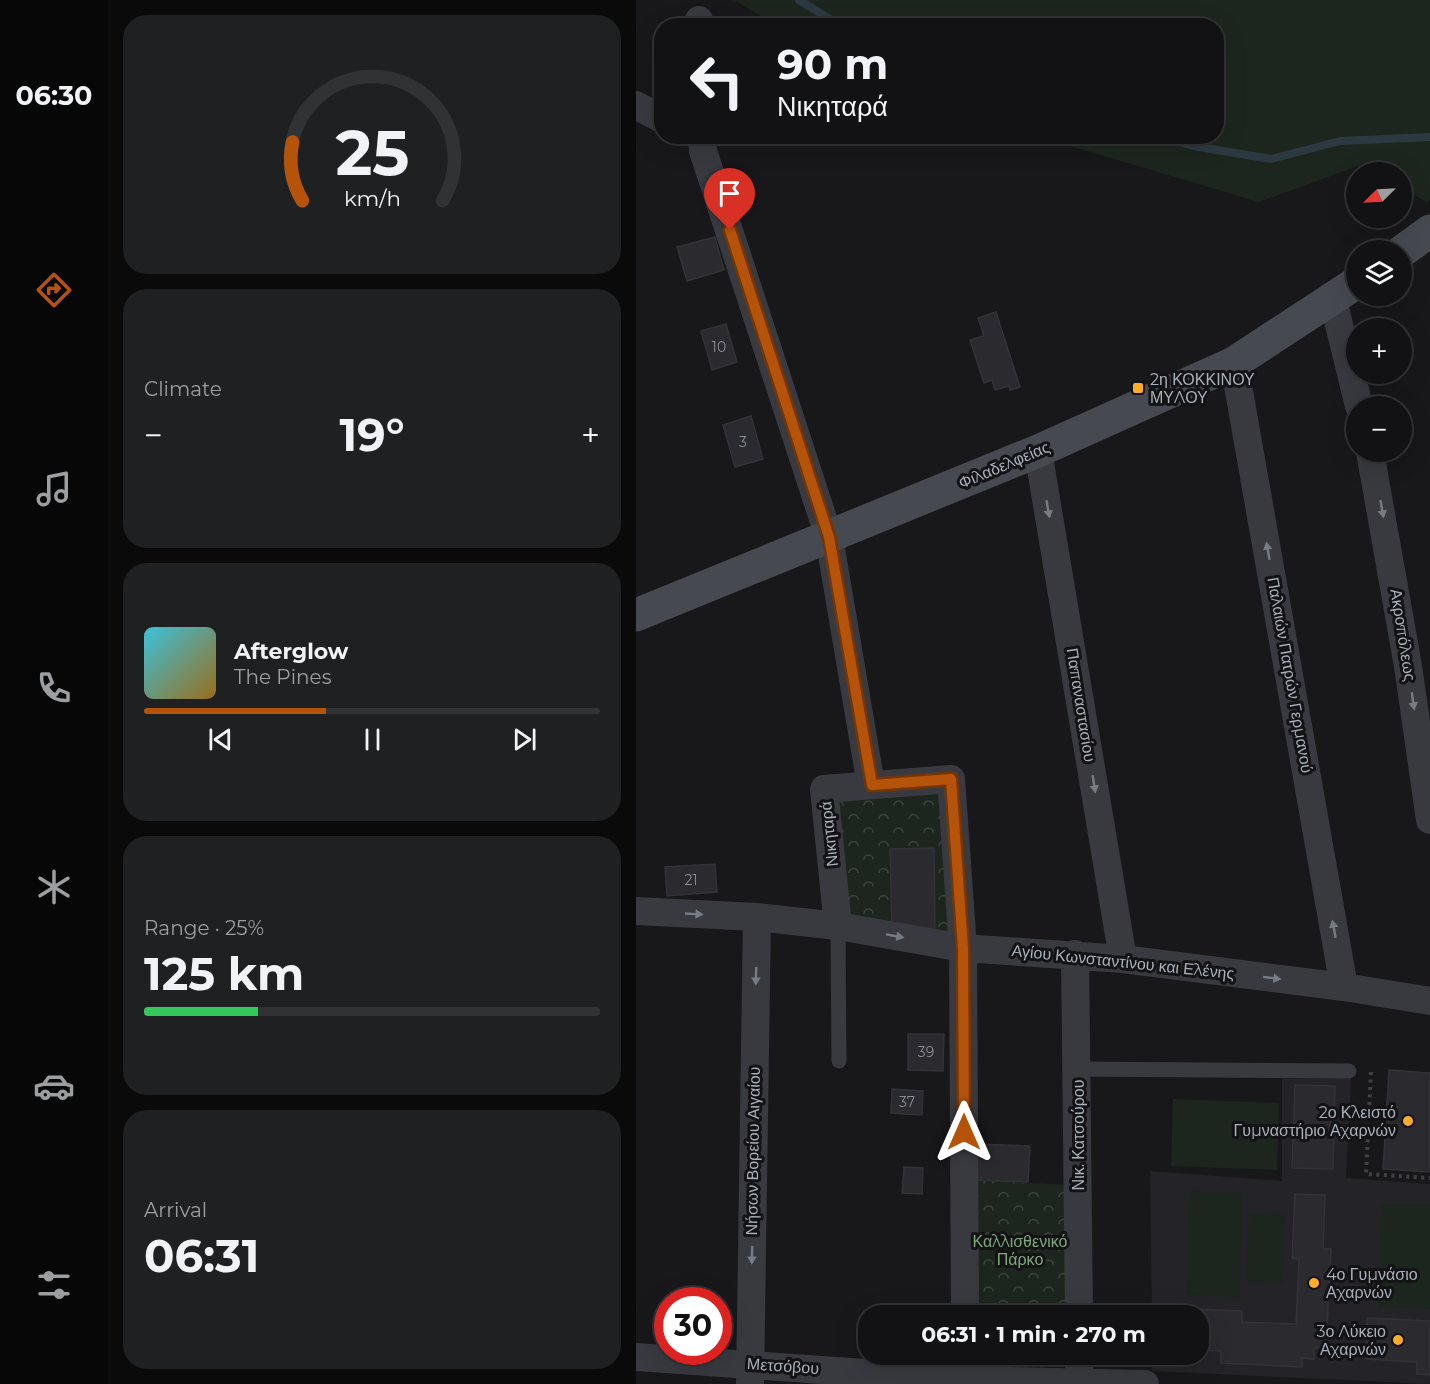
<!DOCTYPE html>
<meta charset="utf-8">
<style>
body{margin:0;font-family:Montserrat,sans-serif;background:#1f2022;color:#f1f3f6;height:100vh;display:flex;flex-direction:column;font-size:22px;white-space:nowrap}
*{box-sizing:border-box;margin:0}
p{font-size:20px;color:#9c9ea0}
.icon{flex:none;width:33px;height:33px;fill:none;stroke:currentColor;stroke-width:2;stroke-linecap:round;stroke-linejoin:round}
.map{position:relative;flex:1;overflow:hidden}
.drawer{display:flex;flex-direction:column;gap:15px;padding:15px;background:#0a0a0b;width:528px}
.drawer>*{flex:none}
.hud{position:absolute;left:18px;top:18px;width:570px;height:126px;border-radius:24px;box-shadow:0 6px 24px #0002,0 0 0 2px #313234;background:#121214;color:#f1f3f6;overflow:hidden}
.needle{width:39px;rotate:246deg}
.fabs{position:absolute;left:710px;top:162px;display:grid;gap:12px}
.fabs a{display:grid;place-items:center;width:66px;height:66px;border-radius:50%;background:#121214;box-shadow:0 6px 24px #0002,0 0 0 2px #313234;font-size:30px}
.speed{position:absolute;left:18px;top:1287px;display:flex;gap:12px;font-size:30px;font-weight:700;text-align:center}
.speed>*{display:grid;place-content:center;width:78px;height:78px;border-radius:50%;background:#121214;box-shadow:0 6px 24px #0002,0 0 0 2px #313234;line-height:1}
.speed .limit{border:9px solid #d22;background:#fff;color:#111}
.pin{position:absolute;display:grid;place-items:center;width:51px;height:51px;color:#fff;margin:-62px -26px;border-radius:50% 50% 50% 0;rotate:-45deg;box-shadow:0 0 6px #0007}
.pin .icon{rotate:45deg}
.me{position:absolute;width:66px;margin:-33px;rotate:0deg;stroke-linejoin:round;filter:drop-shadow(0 0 4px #0008)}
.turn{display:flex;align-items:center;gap:21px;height:126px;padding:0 24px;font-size:27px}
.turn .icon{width:78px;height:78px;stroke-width:2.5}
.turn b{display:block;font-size:42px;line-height:51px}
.big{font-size:45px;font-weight:700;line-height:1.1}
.drawer .tile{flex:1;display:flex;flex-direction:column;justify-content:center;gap:9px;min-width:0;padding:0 21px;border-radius:24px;background:#1f2022}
.drawer .dial{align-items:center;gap:0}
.dial svg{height:156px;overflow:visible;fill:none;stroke:#313234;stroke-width:7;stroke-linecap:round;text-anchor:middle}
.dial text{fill:#f1f3f6;stroke:none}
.song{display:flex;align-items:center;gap:18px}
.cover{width:72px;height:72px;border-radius:9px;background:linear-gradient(135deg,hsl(190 70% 55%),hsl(40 70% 35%))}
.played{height:6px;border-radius:3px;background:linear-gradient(90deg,#b45309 40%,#313234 40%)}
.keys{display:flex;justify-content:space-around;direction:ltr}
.heat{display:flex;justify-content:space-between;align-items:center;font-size:33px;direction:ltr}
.charge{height:9px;border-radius:4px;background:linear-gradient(90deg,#34c759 25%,#313234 0)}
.trip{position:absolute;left:222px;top:1305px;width:351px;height:60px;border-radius:24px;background:#121214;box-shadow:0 6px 24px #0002,0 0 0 2px #313234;font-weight:700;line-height:60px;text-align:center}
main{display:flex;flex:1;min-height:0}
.tab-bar{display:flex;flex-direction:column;width:108px;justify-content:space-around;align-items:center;background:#070708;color:#9c9ea0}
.tab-bar .icon{width:42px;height:42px}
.tab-bar .active{color:#b45309}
.tab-bar b{font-size:27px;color:#f1f3f6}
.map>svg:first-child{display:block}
.built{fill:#242428}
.grass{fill:#1d261e}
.forest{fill:url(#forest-crowns)}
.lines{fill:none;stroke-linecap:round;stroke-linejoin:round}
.stream{stroke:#2d3940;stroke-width:8}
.building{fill:#2b2b2f;stroke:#323237;stroke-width:1.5}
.path{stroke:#3f4147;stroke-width:4;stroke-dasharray:3 4.5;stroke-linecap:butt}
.lane{stroke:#393a40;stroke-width:15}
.street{stroke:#393a40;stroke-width:28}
.secondary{stroke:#474950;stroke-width:33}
.oneway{fill:#777b84}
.route-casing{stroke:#753606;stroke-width:15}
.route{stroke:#b45309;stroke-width:10}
.poi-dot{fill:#ffab2c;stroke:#131316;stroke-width:2}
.labels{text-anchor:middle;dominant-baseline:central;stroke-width:6;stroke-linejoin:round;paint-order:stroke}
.number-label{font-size:14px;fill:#898e97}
.poi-label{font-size:16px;fill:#a9b0bb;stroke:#131316;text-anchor:start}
.street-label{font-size:16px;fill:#a9b0bb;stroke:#131316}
.park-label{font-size:16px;fill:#7fa87f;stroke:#131316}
</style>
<main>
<nav class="tab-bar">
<b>06:30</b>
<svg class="icon active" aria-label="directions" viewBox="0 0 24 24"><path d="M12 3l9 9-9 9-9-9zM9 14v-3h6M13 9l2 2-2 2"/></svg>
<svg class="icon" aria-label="music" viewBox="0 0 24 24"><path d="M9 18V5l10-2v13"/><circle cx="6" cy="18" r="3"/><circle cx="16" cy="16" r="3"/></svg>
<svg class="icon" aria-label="phone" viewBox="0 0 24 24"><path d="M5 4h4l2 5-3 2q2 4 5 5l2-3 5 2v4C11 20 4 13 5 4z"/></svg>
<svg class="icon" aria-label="climate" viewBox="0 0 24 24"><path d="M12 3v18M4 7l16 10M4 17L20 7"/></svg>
<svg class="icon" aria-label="car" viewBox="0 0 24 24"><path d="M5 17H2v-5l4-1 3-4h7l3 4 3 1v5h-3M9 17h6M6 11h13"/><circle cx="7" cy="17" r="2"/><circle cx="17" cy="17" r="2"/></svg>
<svg class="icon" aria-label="filters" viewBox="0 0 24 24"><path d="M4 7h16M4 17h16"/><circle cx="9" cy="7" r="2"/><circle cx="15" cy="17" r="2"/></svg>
</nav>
<section class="drawer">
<div class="tile dial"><svg viewBox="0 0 100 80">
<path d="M14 69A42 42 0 1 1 86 69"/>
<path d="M14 69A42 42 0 0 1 9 39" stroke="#b45309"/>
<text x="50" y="56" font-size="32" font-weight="700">25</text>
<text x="50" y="72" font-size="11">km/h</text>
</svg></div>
<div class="tile"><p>Climate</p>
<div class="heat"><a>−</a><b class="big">19°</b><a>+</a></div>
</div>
<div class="tile">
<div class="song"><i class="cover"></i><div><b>Afterglow</b><p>The Pines</p></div></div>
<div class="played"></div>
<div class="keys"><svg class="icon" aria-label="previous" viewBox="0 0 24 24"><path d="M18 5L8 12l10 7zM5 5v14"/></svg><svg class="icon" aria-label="pause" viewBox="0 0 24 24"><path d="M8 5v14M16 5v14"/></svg><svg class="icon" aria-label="next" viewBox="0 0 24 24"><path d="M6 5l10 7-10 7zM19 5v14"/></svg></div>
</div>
<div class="tile"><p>Range · 25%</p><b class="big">125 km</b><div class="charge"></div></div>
<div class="tile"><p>Arrival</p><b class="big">06:31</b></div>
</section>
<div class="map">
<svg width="794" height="1384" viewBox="0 0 794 1384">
<defs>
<pattern id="forest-crowns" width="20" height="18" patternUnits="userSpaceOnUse" patternTransform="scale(1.5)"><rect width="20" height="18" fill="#1d261e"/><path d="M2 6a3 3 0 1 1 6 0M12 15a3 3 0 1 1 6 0" fill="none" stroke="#3b433d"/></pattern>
</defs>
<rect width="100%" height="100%" fill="#18181b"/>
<path class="built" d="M 715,1078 L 710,1178 L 794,1184 L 794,1384 L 516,1371 L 516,1355 L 562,1354 L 562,1316 L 516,1315 L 514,1171 L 646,1181 L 646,1079 Z"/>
<path class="grass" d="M 98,0 L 794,0 L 794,200 L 791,202 L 765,187 L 765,172 L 738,172 L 725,165 L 623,202 L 404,137 L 580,136 L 580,26 L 140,25 Z
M 537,1099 L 643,1103 L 641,1170 L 535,1166 Z
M 553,1191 L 606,1193 L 603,1297 L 550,1295 Z
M 745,1204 L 794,1204 L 794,1309 L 742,1307 Z
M 613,1213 L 650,1215 L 647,1282 L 610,1281 Z"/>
<path class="forest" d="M 321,790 L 333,934 L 209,919 L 197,802 Z
M 337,1180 L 430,1185 L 431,1315 L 337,1316 Z"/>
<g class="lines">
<path class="stream" d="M 163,0 L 205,26
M 523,136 L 557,146 L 635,159 L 704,141 L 794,137"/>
</g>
<path class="building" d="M 79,237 L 88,270 L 51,281 L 41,247 Z
M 360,312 L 384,387 L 374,390 L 373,386 L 359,390 L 356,380 L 348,383 L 334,340 L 348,336 L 342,318 Z
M 90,324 L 101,362 L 76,370 L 65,331 Z
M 115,416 L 127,459 L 99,467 L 87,425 Z
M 298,848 L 299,929 L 256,924 L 254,849 Z
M 79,864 L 81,892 L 31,896 L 29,867 Z
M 272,1034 L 308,1034 L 307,1071 L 272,1070 Z
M 753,1070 L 794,1073 L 794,1172 L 747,1169 Z
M 659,1085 L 699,1086 L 697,1169 L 656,1168 Z
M 256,1089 L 287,1091 L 286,1115 L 255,1113 Z
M 338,1144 L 394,1146 L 392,1182 L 337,1180 Z
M 268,1167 L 287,1168 L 286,1194 L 266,1193 Z
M 659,1194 L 689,1195 L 687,1249 L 695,1249 L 690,1348 L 678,1348 L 678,1359 L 666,1358 L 666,1367 L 585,1363 L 585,1351 L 562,1350 L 562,1316 L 536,1316 L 536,1308 L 606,1311 L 606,1322 L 660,1324 L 663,1259 L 656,1258 Z
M 731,1318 L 794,1321 L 794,1375 L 781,1374 L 781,1362 L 730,1359 Z"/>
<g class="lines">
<path class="path" d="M 735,1072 L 730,1174 L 794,1178"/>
<path class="lane" d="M 202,926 L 203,1061
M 442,1069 L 713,1071"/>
<path class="street" d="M 63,20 L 63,26
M 0,105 L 26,119
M 66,136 L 67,151 L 193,537 L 235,785
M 697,300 L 723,406
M 598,363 L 708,987
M 402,451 L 487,959
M 734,452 L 772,666 L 794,820
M 0,911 L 121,917 L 202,926 L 327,948 L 487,959 L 708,987 L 794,1001
M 202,926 L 188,789 L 315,779 L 327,948 L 329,1316
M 439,954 L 443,1316
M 443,1354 L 443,1380
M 0,1357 L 329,1380 L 509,1384
M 114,1384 L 121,917"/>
<path class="secondary" d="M 765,252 L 794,231
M 0,615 L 402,451 L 598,363 L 720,283"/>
</g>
<defs><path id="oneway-solid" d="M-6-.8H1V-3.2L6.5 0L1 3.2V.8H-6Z" transform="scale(1.5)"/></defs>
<g class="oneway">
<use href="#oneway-solid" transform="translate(412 509) rotate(80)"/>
<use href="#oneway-solid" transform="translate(746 509) rotate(80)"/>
<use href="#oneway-solid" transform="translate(632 551) rotate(-100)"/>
<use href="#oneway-solid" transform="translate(777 701) rotate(82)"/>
<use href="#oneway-solid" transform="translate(458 784) rotate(81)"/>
<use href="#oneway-solid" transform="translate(58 914) rotate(3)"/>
<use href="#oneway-solid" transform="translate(698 929) rotate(-100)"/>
<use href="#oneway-solid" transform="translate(259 936) rotate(10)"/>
<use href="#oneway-solid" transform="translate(120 976) rotate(91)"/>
<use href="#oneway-solid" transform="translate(636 978) rotate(7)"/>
<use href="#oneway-solid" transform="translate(116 1255) rotate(91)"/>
</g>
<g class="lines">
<defs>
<path id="route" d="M 94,230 L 193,537 L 236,785 L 315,779 L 327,948 L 328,1132"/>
</defs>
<use href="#route" class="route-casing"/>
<use href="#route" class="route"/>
</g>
<g class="poi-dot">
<rect x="496" y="382" width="12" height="12" rx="3"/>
<circle cx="772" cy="1121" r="6"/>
<circle cx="678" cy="1283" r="6"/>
<circle cx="762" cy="1340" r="6"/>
</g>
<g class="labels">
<g class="number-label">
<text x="83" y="347">10</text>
<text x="107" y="442">3</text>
<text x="55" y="880">21</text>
<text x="290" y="1052">39</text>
<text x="271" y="1102">37</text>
</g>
<g class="poi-label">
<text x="514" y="379">2η ΚΟΚΚΙΝΟΥ<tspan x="514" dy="18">ΜΥΛΟΥ</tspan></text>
<text x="760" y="1112" text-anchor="end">2ο Κλειστό<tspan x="760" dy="18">Γυμναστήριο Αχαρνών</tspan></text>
<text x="690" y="1274">4ο Γυμνάσιο<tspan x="690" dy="18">Αχαρνών</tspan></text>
<text x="750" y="1331" text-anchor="end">3ο Λύκειο<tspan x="750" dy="18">Αχαρνών</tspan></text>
</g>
<g class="street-label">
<text transform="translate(368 465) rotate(-23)">Φιλαδελφείας</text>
<text transform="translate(767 635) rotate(81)">Ακροπόλεως</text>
<text transform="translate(654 675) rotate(80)">Παλαιών Πατρών Γερμανού</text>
<text transform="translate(445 705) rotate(81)">Παπαναστασίου</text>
<text transform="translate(193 834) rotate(-96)">Νικηταρά</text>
<text transform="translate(487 962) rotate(6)">Αγίου Κωνσταντίνου και Ελένης</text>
<text transform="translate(442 1135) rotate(-90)">Νικ. Κατσούρου</text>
<text transform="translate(117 1151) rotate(-89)">Νήσων Βορείου Αιγαίου</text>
<text transform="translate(147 1366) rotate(4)">Μετσόβου</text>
</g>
<g class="park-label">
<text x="384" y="1241">Καλλισθενικό<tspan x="384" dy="18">Πάρκο</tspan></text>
</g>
</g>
</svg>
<div class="fabs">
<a><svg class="needle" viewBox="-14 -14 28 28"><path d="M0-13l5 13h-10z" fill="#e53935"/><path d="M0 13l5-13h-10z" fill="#9c9ea0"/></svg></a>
<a><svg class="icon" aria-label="layers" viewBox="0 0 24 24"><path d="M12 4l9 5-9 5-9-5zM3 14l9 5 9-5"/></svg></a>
<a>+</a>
<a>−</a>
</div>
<div class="speed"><div class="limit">30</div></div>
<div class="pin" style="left:94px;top:230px;background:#d93025"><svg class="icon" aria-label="arrive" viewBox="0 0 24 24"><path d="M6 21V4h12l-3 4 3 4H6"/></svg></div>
<svg class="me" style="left:328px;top:1132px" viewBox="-20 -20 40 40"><path d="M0-17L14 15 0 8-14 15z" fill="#b45309" stroke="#fff" stroke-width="4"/></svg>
<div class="trip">06:31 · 1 min · 270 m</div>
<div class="hud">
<div class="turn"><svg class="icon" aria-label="left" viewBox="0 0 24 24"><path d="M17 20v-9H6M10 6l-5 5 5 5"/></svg><div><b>90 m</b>Νικηταρά</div></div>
</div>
</div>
</main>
